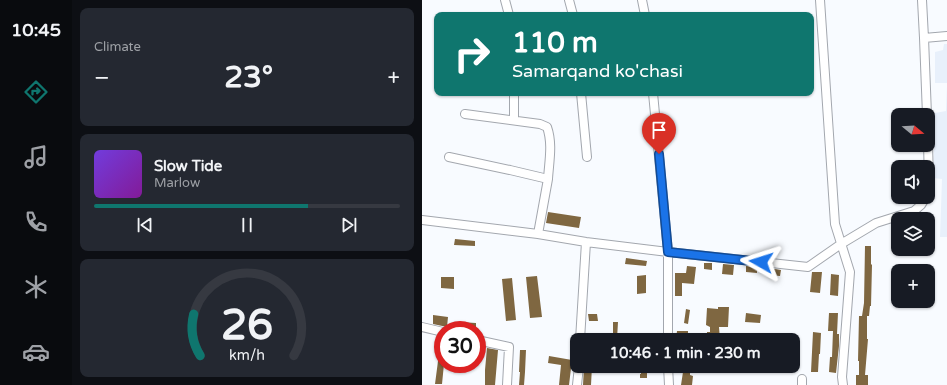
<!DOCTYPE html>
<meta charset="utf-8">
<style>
body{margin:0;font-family:"Varela Round",sans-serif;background:#242831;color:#f1f3f6;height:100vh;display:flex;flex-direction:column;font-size:15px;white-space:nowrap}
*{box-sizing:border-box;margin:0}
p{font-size:13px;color:#9ea1a6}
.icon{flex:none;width:22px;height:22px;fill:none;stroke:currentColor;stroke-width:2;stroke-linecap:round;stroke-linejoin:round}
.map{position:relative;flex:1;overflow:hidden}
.side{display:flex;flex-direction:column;gap:8px;padding:8px;background:#0d0f14;width:350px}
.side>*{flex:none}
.top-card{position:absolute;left:12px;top:12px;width:380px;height:84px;border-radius:8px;box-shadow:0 1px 3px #0004;background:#0f766e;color:#fff;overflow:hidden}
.needle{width:26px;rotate:108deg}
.controls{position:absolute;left:469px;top:108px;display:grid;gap:8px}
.controls a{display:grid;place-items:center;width:44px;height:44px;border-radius:8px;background:#171b24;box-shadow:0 1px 3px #0004;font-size:20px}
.speed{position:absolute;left:12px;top:321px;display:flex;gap:8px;font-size:20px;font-weight:700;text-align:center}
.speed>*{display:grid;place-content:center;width:52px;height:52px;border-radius:50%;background:#171b24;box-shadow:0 1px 3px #0004;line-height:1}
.speed .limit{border:6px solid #d22;background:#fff;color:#111}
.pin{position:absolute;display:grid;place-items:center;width:34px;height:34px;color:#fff;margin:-41px -17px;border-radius:50% 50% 50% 0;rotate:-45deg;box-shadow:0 0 4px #0007}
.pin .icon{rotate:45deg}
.me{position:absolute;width:44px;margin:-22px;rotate:276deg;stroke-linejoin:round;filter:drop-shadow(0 0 3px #0008)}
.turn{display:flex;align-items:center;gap:14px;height:84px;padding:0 12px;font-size:18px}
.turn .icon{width:52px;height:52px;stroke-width:2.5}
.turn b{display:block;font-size:28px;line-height:34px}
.big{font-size:30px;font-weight:700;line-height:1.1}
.side .card{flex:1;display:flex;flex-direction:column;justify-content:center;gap:6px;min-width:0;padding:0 14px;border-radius:8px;background:#242831}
.side .dial{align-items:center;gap:0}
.dial svg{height:104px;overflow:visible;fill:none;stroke:#363941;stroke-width:7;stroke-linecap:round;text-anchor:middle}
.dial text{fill:#f1f3f6;stroke:none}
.song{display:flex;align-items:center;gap:12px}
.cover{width:48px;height:48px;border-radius:6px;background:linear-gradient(135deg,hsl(260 70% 55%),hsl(290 70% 35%))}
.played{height:4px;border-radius:2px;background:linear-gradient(90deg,#0f766e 70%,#363941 70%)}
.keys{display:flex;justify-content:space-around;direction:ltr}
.heat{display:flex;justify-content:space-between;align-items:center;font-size:22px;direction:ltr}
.trip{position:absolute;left:148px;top:333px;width:230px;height:40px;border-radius:8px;background:#171b24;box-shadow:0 1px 3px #0004;font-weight:700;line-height:40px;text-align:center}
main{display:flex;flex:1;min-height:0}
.menu{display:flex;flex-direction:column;width:72px;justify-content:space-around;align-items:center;background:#090b0e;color:#9ea1a6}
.menu .icon{width:28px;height:28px}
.menu .on{color:#0f766e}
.menu b{font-size:18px;color:#f1f3f6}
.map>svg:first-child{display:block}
.built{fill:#e8f0fb}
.building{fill:#7f6741}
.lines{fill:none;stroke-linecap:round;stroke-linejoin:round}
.minor-casing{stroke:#a3a7ae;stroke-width:10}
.minor{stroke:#fff;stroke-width:8}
.route-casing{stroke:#114b97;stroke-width:10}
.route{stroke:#1a73e8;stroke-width:7}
</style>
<main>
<nav class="menu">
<b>10:45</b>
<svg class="icon on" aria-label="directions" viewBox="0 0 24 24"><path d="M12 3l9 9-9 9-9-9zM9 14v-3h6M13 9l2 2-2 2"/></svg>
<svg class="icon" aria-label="music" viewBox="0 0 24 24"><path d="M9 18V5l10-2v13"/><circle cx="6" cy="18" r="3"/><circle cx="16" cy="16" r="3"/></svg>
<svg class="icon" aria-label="phone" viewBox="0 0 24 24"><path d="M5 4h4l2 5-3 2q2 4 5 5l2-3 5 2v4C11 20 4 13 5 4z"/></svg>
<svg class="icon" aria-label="climate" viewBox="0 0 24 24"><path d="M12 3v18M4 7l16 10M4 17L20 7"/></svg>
<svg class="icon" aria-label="car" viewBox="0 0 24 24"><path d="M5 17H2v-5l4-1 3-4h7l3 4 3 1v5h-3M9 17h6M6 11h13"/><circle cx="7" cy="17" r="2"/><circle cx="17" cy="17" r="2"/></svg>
</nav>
<section class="side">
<div class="card"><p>Climate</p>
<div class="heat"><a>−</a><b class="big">23°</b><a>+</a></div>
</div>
<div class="card">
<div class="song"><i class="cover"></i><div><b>Slow Tide</b><p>Marlow</p></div></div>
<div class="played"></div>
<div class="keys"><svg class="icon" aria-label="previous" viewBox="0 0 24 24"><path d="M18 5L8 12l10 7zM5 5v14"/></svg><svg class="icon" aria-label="pause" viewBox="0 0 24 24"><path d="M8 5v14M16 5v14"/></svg><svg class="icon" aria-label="next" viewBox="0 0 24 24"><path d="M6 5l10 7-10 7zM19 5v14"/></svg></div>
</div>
<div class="card dial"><svg viewBox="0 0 100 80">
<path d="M14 69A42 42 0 1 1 86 69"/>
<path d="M14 69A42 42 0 0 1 9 37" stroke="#0f766e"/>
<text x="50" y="56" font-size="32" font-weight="700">26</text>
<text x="50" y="72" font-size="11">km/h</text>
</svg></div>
</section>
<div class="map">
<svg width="525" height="385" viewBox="0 0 525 385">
<rect width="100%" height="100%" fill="#f8fbff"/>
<path class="built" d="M 522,44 L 525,44 L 525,83 L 513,83 L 513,52 L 521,50 Z
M 525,86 L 525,237 L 518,237 L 520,179 L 511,178 L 513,113 L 524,111 Z"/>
<path class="building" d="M 126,212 L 159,217 L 157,228 L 124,223 Z
M 33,239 L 53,241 L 53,246 L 32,245 Z
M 443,246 L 449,246 L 449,264 L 450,265 L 449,306 L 448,306 L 447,316 L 445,316 L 445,339 L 446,339 L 443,375 L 446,375 L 446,385 L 434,385 L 434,375 L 437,375 L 437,361 L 436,361 L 437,316 L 440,316 L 442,303 Z
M 204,258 L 225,261 L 224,266 L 203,264 Z
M 282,263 L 290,263 L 290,270 L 282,269 Z
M 301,264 L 312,265 L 311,275 L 300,274 Z
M 265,266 L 274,267 L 272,284 L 260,283 L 260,296 L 253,296 L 253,273 L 264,273 Z
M 324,266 L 335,267 L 335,273 L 324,272 Z
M 347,268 L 359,270 L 358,276 L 347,275 Z
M 390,272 L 400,272 L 398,293 L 388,292 Z
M 409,274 L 417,275 L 416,296 L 408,295 Z
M 224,275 L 224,293 L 215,294 L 215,276 Z
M 115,276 L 120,317 L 108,318 L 104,277 Z
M 19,277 L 32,277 L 32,289 L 19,288 Z
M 90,278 L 94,320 L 84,321 L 80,279 Z
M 296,307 L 307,307 L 306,327 L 297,327 L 298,340 L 285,340 L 285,332 L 288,332 L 288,327 L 284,325 L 285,308 L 296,309 Z
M 264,309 L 268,310 L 266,324 L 262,323 Z
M 324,313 L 339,315 L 338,323 L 323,322 Z
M 407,313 L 416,313 L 415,334 L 417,334 L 417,346 L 414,373 L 407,372 L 408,357 L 410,357 L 411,331 L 406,331 Z
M 166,314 L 175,314 L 176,321 L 167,321 Z
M 11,315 L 26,317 L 25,327 L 11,324 Z
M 37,322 L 54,323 L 54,330 L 37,330 Z
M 191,322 L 196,322 L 195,339 L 191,339 Z
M 255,331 L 266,331 L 266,340 L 254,340 Z
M 391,332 L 399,333 L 398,354 L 397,354 L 396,372 L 389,372 Z
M 346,334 L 365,336 L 365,340 L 346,338 Z
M 18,346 L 21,346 L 21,364 L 22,364 L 20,384 L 13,384 Z
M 65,348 L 76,350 L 73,385 L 63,385 L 63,370 Z
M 98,350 L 104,350 L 103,372 L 102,385 L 97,385 L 98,372 L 97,372 Z
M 127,356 L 150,360 L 147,385 L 137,385 L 139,365 L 126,363 Z
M 162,366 L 170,366 L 169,385 L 161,385 Z
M 218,366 L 225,366 L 225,378 L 218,378 L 218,374 L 219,374 Z
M 254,366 L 268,366 L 268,375 L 271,376 L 270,385 L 259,385 L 261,372 L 254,372 Z
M 344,366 L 364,366 L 363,371 L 344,370 Z"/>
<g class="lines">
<defs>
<path id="minor" d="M 83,0 L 87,15
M 147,0 L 151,15
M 220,0 L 223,15
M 398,0 L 413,224 L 428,272 L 420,377 L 421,385
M 500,0 L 502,38 L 505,115
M 502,38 L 525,36
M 159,93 L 165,157
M 231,93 L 246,252 L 246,340
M 92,120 L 92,93
M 506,143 L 507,182 L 506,187
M 27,157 L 88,170 L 126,179 C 127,162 131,144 125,127 L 118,124 L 43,114
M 0,220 L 116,234 L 164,242 L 246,252 L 386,267 L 419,244 L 454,223 L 492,211 L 499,205 L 504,197
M 116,234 L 126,179
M 0,327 L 21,332
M 55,340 L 87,347 L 85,385
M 158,340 L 164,242
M 246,366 L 247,385
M 155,385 L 157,366
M 380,385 L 380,379"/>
</defs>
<use href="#minor" class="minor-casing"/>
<use href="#minor" class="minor"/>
</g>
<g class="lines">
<defs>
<path id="route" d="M 237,154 L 246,252 L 339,262"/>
</defs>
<use href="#route" class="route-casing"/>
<use href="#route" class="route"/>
</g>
</svg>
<div class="controls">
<a><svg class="needle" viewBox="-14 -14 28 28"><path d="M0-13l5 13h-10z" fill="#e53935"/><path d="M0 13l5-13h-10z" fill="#9ea1a6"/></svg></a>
<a><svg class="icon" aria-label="sound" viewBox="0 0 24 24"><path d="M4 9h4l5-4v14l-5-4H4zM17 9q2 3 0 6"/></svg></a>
<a><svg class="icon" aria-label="layers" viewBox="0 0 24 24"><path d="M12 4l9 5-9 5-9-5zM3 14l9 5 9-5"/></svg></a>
<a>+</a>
</div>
<div class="speed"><div class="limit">30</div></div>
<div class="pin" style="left:237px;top:154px;background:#d93025"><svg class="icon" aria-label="arrive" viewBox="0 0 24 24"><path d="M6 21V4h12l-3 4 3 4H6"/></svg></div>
<svg class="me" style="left:339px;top:262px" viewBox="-20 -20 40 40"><path d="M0-17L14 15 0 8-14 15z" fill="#1a73e8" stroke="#fff" stroke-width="4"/></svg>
<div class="trip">10:46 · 1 min · 230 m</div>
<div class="top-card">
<div class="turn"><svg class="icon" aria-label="right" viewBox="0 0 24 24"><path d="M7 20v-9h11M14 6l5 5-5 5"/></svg><div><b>110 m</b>Samarqand ko'chasi</div></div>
</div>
</div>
</main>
